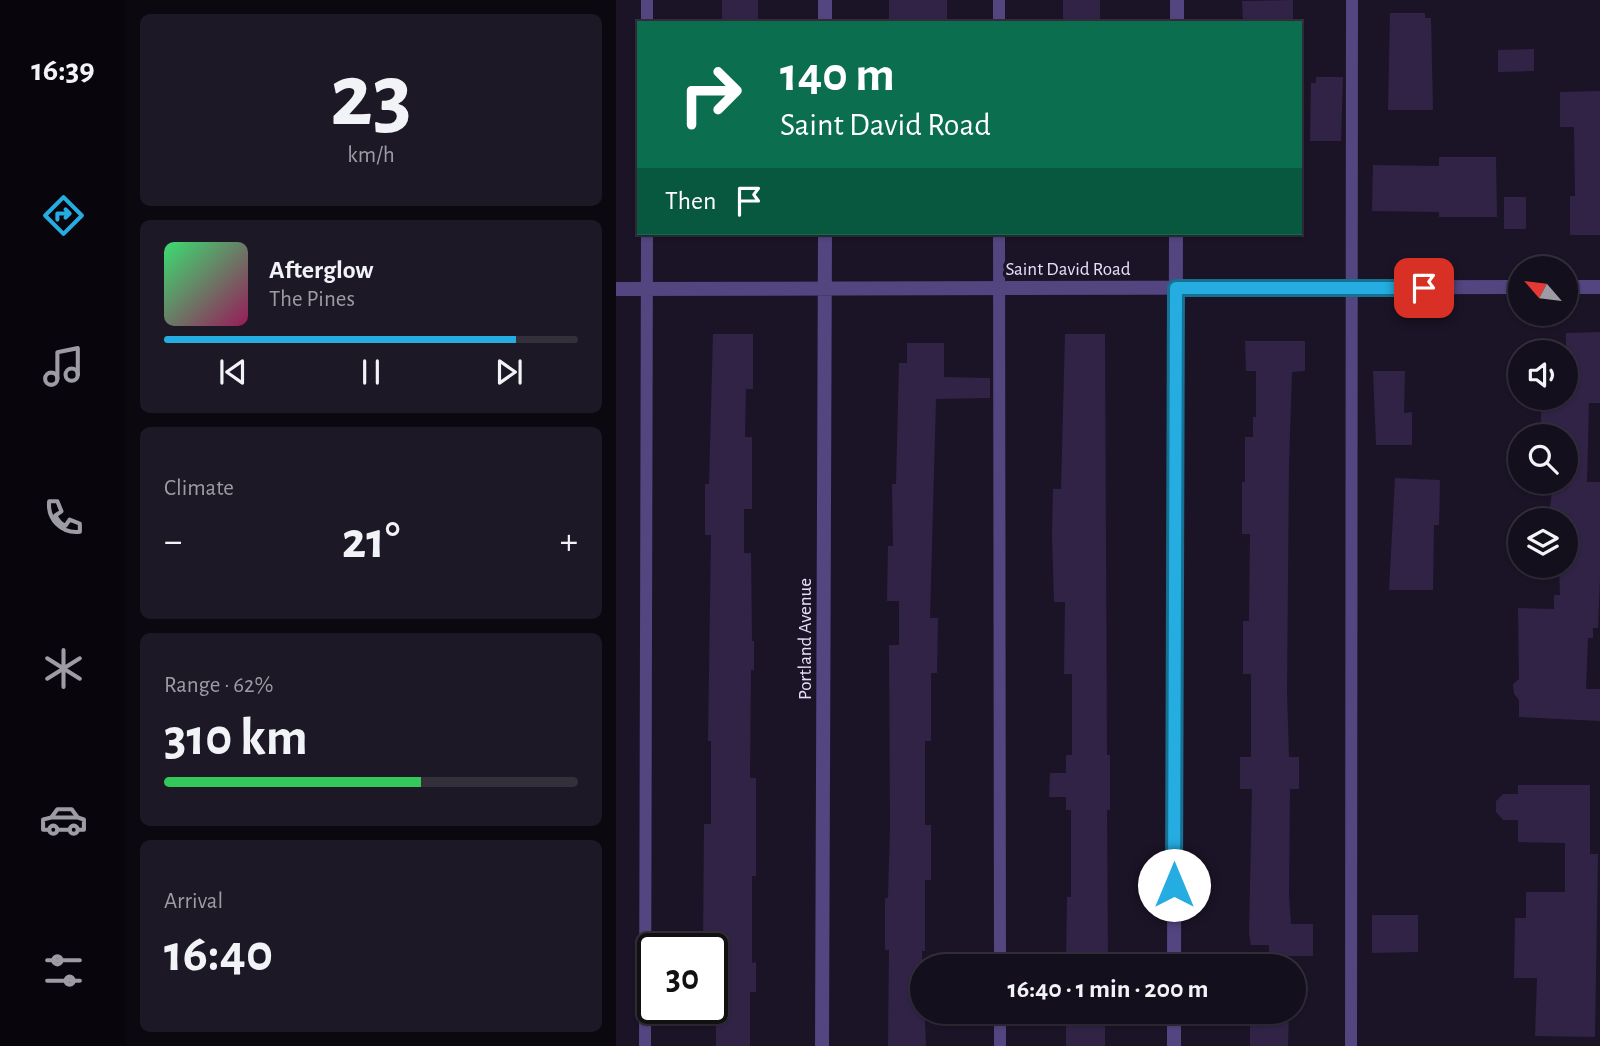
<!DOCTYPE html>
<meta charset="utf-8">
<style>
body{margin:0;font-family:"Alegreya Sans",sans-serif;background:#1d1826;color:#f1f3f6;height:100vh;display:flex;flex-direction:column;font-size:26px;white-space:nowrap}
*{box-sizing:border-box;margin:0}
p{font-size:23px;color:#9d9ca4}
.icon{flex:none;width:38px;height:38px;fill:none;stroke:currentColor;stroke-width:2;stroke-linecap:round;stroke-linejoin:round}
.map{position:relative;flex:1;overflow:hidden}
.side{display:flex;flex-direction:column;gap:14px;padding:14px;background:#0b0810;width:490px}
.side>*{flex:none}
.banner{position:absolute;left:21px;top:21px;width:665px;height:214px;border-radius:0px;box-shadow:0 2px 5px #0004,0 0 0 2px #332f3b;background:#0b6e4f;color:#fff;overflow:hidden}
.needle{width:46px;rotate:298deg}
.fabs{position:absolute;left:892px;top:256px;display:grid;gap:14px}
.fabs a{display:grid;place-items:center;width:70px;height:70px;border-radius:50%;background:#140f1d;box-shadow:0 2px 5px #0004,0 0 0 2px #332f3b;font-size:35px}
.speed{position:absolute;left:21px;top:933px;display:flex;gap:14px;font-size:35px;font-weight:700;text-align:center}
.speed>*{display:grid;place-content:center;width:91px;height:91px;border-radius:50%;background:#140f1d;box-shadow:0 2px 5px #0004,0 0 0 2px #332f3b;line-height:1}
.speed .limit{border:4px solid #111;border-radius:10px;background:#fff;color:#111}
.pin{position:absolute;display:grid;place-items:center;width:60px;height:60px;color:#fff;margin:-30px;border-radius:14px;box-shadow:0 4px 10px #0006}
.me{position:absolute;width:77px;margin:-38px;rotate:0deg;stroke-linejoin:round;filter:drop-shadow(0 0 5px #0008)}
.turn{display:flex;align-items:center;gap:24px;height:147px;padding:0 28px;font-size:32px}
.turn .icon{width:91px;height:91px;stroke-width:2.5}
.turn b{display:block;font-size:49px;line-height:60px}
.then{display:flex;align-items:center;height:66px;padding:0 28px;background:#0003;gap:14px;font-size:26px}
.big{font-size:52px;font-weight:700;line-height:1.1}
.side .card{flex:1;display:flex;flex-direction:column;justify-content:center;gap:10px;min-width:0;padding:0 24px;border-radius:10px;background:#1d1826}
.side .dial{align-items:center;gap:0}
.dial b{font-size:91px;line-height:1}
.song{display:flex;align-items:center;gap:21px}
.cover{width:84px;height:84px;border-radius:10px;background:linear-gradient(135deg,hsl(140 70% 55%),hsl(330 70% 35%))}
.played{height:7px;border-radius:4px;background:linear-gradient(90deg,#25ace0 85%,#332f3b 85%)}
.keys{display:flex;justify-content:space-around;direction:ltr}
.heat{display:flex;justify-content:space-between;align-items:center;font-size:38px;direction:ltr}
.charge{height:10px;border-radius:5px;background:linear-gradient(90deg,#34c759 62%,#332f3b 0)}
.trip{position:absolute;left:294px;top:954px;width:396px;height:70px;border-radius:35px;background:#140f1d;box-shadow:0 2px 5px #0004,0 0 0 2px #332f3b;font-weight:700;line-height:70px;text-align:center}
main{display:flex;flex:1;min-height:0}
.tab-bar{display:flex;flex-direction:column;width:126px;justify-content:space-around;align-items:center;background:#08060c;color:#9d9ca4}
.tab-bar .icon{width:49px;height:49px}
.tab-bar .on{color:#25ace0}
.tab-bar b{font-size:32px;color:#f1f3f6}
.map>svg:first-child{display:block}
.building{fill:#302346}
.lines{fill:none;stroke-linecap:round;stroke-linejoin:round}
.lane{stroke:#524580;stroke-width:12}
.street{stroke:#524580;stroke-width:14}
.route-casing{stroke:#187092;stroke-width:18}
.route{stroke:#25ace0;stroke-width:12}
.labels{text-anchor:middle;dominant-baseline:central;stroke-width:7;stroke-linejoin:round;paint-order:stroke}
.street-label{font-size:19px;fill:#e7dffa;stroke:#1b1427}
</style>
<main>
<nav class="tab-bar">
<b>16:39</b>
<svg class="icon on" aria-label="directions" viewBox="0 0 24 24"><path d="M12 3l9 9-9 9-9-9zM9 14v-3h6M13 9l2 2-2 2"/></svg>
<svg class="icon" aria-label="music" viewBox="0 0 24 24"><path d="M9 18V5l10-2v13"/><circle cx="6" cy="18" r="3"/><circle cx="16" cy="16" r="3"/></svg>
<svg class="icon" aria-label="phone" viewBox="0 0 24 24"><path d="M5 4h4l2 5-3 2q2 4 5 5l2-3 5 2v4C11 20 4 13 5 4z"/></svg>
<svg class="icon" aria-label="climate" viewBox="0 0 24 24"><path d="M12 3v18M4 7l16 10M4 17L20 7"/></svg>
<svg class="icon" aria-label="car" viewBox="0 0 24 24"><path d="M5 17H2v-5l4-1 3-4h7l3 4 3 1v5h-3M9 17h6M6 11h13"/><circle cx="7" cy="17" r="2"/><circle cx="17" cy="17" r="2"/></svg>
<svg class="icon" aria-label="filters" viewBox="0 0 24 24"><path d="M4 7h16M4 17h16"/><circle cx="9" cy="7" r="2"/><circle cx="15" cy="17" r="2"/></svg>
</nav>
<section class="side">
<div class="card dial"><b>23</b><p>km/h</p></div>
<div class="card">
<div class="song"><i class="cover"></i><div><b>Afterglow</b><p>The Pines</p></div></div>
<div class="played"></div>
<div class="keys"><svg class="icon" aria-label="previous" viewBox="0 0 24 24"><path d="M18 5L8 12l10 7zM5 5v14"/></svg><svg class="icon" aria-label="pause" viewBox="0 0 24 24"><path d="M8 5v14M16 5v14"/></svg><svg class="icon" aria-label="next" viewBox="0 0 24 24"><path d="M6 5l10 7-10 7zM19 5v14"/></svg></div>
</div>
<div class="card"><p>Climate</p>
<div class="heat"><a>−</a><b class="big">21°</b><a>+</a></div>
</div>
<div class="card"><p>Range · 62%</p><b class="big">310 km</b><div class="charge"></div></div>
<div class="card"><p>Arrival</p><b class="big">16:40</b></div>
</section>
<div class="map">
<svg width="984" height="1046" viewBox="0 0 984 1046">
<rect width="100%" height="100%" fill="#1b1427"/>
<path class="building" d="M 106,0 L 142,0 L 142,23 L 106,23 Z
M 273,0 L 331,0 L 331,23 L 273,23 Z
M 447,0 L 484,0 L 484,23 L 447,23 Z
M 677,0 L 677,23 L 627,23 L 626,1 Z
M 774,13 L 809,13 L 809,18 L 815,18 L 817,110 L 772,110 Z
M 918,49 L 918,71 L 882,72 L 882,50 Z
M 700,77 L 727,77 L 725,141 L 694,141 L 695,83 L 700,83 Z
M 984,91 L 984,235 L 954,235 L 954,196 L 959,196 L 958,127 L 944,127 L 944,92 Z
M 823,157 L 880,157 L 881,217 L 823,217 L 823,212 L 756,211 L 757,165 L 823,166 Z
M 888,197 L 910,197 L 910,229 L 888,229 Z
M 984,332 L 984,403 L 973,403 L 971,482 L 984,482 L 984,579 L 982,628 L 977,628 L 977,638 L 972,638 L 970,689 L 984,689 L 984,721 L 903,717 L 903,700 L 898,694 L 897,684 L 903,679 L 902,608 L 938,609 L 938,595 L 944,595 L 943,565 L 950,565 L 950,515 L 936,514 L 937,508 L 934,508 L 937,481 L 950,481 L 950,436 L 937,436 L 937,425 L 925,422 L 925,397 L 950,397 L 950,333 Z
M 97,334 L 137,334 L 137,389 L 130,389 L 129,437 L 136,437 L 136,509 L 128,509 L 128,553 L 135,553 L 136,641 L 138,641 L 138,670 L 135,670 L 134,778 L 140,778 L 140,876 L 136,876 L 136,963 L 140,962 L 140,992 L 134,992 L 134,1046 L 100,1046 L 100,1010 L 96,1010 L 96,943 L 87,943 L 88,824 L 95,824 L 95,741 L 92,741 L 95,535 L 89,535 L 89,484 L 93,484 Z
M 449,334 L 489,334 L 491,755 L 494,755 L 494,810 L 491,810 L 492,966 L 450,966 L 451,897 L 455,897 L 455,810 L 450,810 L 450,797 L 433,797 L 434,773 L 450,773 L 450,755 L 456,755 L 456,674 L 448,674 L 449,602 L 438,602 L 436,535 L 437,489 L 445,489 Z
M 629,341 L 689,341 L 689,371 L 676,372 L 673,464 L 671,693 L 673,757 L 683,757 L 683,789 L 674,789 L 673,895 L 675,924 L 697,924 L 697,956 L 653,956 L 653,945 L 635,945 L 633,933 L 636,789 L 624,789 L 624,757 L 635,757 L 635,674 L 627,674 L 627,621 L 633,621 L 634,534 L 626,534 L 626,482 L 629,482 L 629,437 L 637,437 L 637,417 L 640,417 L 640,371 L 630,371 Z
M 291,343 L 328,343 L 328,377 L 374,378 L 374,398 L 320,399 L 314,618 L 322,618 L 321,673 L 315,673 L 315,741 L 309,741 L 309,825 L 315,825 L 315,880 L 309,880 L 309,951 L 306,951 L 310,1046 L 272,1046 L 273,950 L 269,950 L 269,898 L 272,898 L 274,826 L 273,645 L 283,645 L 283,601 L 271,601 L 272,546 L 277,546 L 276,484 L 280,484 L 283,363 L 291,363 Z
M 757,371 L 789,371 L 788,413 L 796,412 L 796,445 L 760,445 Z
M 779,478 L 824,480 L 823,525 L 818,525 L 817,590 L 773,590 Z
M 902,785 L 974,785 L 974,854 L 982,854 L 979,1037 L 919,1036 L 921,978 L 898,978 L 899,918 L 910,918 L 910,892 L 949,892 L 949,843 L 902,842 L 902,820 L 887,820 L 880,812 L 880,801 L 887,794 L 902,794 Z
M 756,915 L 802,915 L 802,952 L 756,953 Z
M 450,1012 L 489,1012 L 489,1046 L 450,1046 Z
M 634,1012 L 673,1012 L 672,1046 L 634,1046 Z"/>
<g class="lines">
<path class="lane" d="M 383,0 L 383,23
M 31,23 L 31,0
M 383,233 L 384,966
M 384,1012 L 384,1046
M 29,1046 L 31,233
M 735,1046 L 736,0"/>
<path class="street" d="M 209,0 L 209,23
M 561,23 L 561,0
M 950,287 L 984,287
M 0,289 L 905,287
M 558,966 L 560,233
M 206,1046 L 209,233
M 558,1046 L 558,1012"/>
</g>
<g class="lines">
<defs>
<path id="route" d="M 558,885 L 560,288 L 808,288"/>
</defs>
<use href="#route" class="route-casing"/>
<use href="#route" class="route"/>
</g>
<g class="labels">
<g class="street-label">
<text x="452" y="269">Saint David Road</text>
<text transform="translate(189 639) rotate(-90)">Portland Avenue</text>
</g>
</g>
</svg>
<div class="fabs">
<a><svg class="needle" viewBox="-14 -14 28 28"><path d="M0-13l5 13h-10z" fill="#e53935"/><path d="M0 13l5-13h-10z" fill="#9d9ca4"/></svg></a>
<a><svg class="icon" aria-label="sound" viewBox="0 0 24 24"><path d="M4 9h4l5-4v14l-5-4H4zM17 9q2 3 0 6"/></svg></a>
<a><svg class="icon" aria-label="search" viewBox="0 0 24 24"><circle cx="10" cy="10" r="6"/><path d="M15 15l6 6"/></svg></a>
<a><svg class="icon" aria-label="layers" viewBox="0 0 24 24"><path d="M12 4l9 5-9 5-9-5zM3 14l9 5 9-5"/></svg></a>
</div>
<div class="speed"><div class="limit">30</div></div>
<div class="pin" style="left:808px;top:288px;background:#d93025"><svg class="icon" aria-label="arrive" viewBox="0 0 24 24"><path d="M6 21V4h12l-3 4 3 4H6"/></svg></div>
<svg class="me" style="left:558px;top:885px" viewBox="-20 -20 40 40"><circle r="19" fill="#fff"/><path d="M0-13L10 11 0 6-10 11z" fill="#25ace0"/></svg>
<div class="trip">16:40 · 1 min · 200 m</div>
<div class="banner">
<div class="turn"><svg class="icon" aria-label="right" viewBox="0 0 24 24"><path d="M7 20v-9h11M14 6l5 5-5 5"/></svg><div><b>140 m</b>Saint David Road</div></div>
<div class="then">Then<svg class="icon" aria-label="arrive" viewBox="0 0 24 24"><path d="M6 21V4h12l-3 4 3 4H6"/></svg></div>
</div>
</div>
</main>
